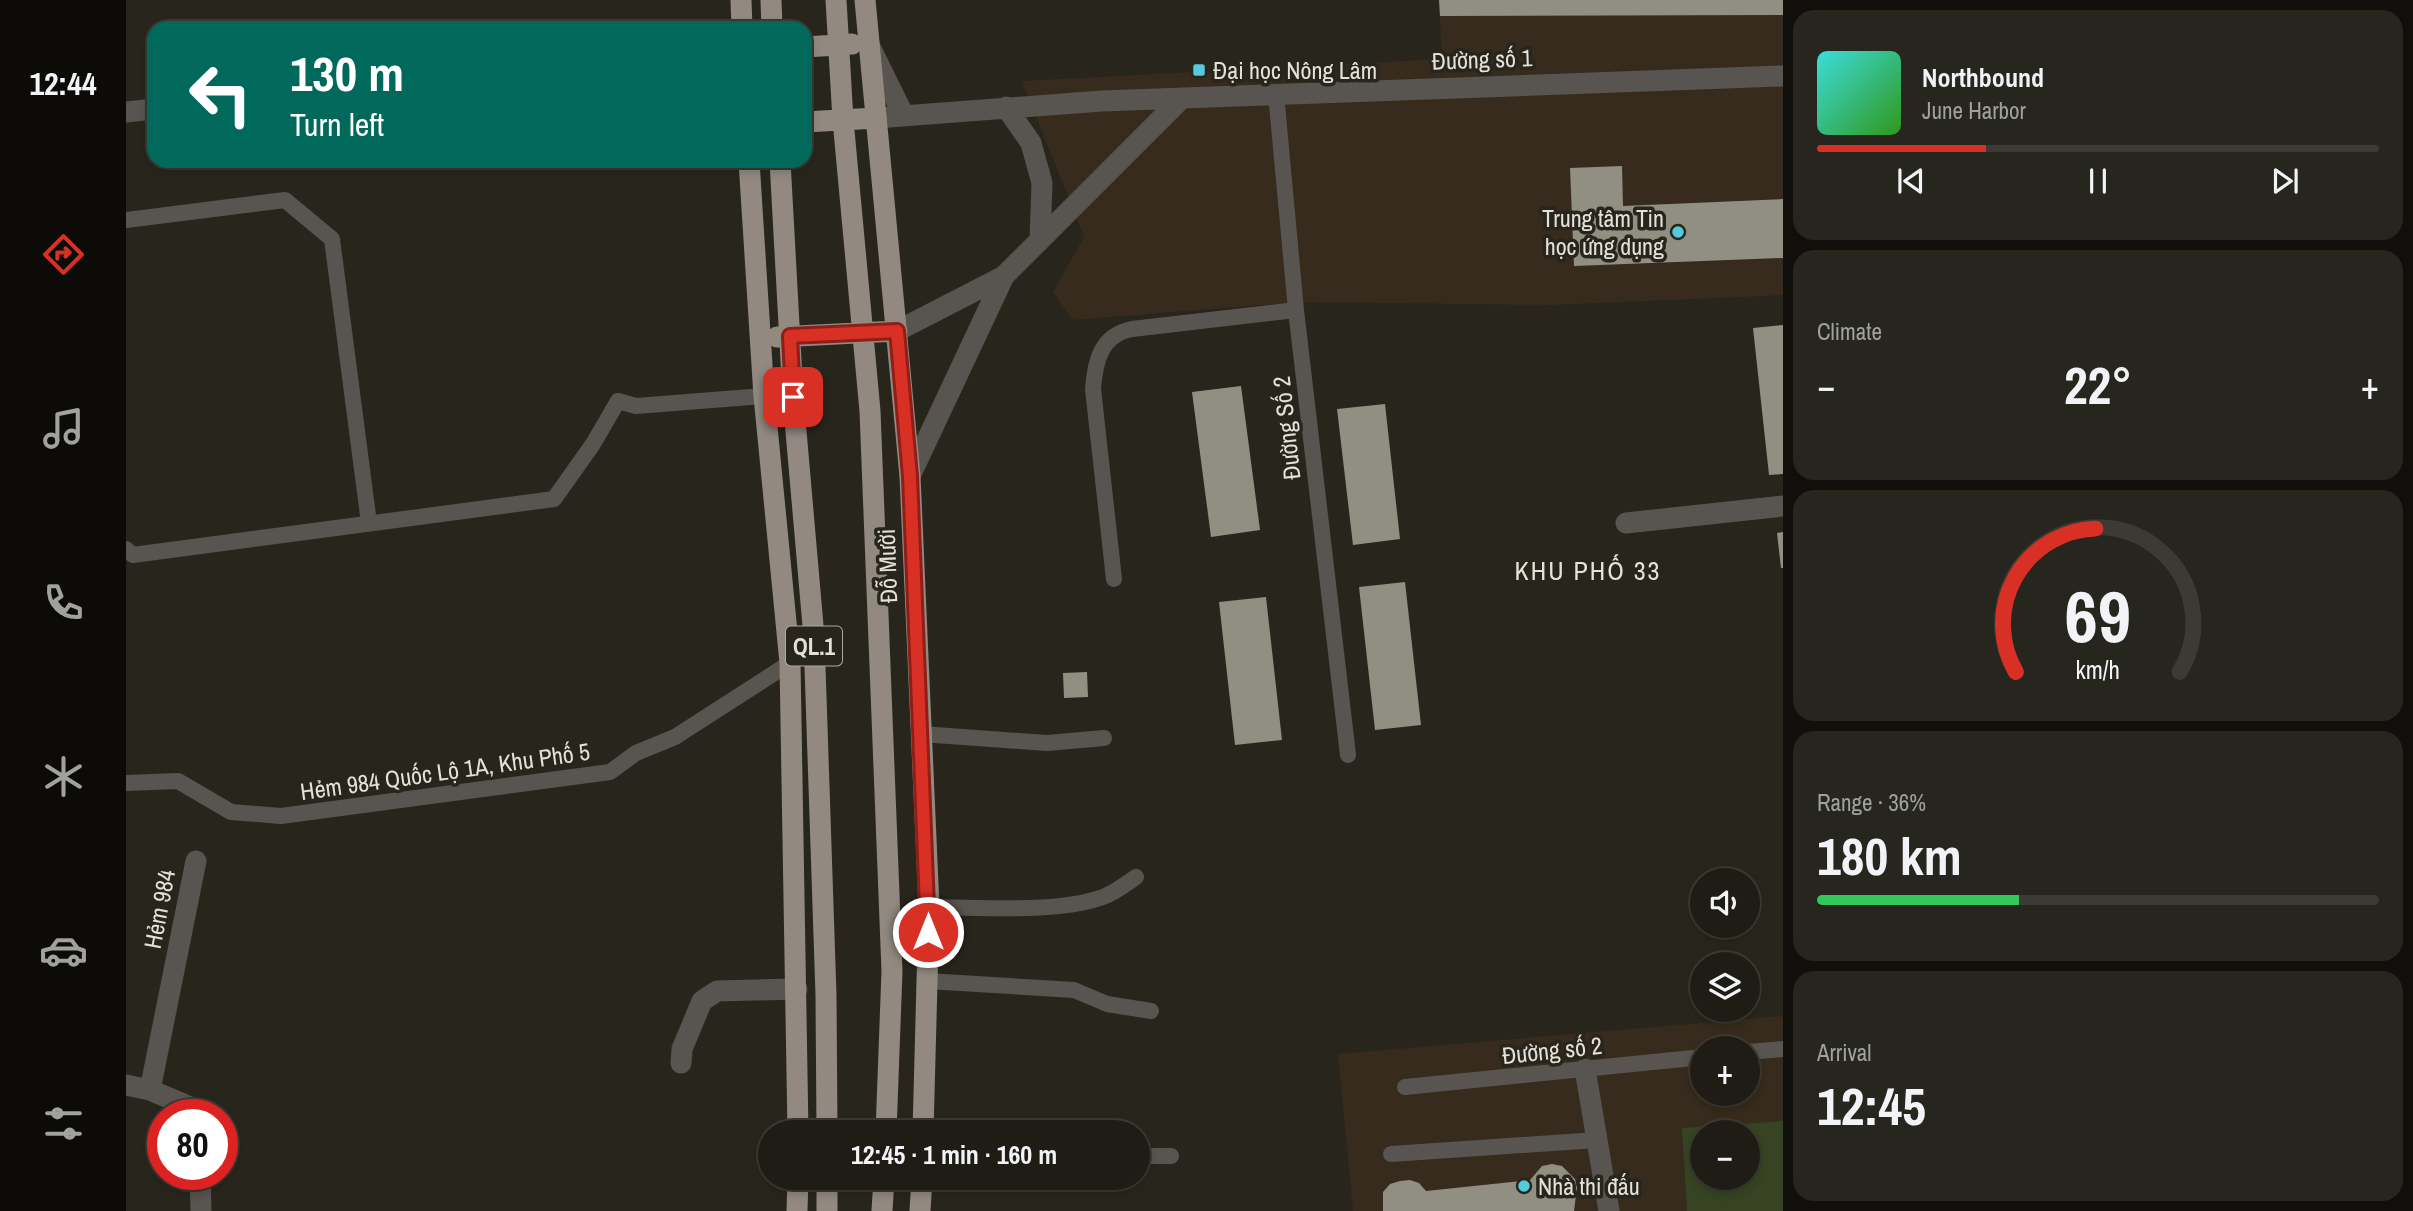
<!DOCTYPE html>
<meta charset="utf-8">
<style>
body{margin:0;font-family:"Archivo Narrow",sans-serif;background:#26251e;color:#f1f3f6;height:100vh;display:flex;flex-direction:column;font-size:26px;white-space:nowrap}
*{box-sizing:border-box;margin:0}
p{font-size:23px;color:#a1a1a0}
.icon{flex:none;width:38px;height:38px;fill:none;stroke:currentColor;stroke-width:2;stroke-linecap:round;stroke-linejoin:round}
.map{position:relative;flex:1;overflow:hidden}
.drawer{display:flex;flex-direction:column;gap:10px;padding:10px;background:#100f0c;width:630px}
.drawer>*{flex:none}
.guide{position:absolute;left:21px;top:21px;width:665px;height:147px;border-radius:21px;box-shadow:0 4px 10px #0003,0 0 0 2px #3c3a34;background:#00695c;color:#fff;overflow:hidden}
.fabs{position:absolute;left:1564px;top:868px;display:grid;gap:14px}
.fabs a{display:grid;place-items:center;width:70px;height:70px;border-radius:50%;background:#1e1c15;box-shadow:0 4px 10px #0003,0 0 0 2px #3c3a34;font-size:35px}
.speed{position:absolute;left:21px;top:1099px;display:flex;gap:14px;font-size:35px;font-weight:700;text-align:center}
.speed>*{display:grid;place-content:center;width:91px;height:91px;border-radius:50%;background:#1e1c15;box-shadow:0 4px 10px #0003,0 0 0 2px #3c3a34;line-height:1}
.speed .limit{border:10px solid #d22;background:#fff;color:#111}
.pin{position:absolute;display:grid;place-items:center;width:60px;height:60px;color:#fff;margin:-30px;border-radius:14px;box-shadow:0 4px 10px #0006}
.me{position:absolute;width:77px;margin:-38px;rotate:0deg;stroke-linejoin:round;filter:drop-shadow(0 0 5px #0008)}
.turn{display:flex;align-items:center;gap:24px;height:147px;padding:0 28px;font-size:32px}
.turn .icon{width:91px;height:91px;stroke-width:2.5}
.turn b{display:block;font-size:49px;line-height:60px}
.big{font-size:52px;font-weight:700;line-height:1.1}
.drawer .widget{flex:1;display:flex;flex-direction:column;justify-content:center;gap:10px;min-width:0;padding:0 24px;border-radius:21px;background:#26251e}
.drawer .dial{align-items:center;gap:0}
.dial svg{height:182px;overflow:visible;fill:none;stroke:#3c3a34;stroke-width:7;stroke-linecap:round;text-anchor:middle}
.dial text{fill:#f1f3f6;stroke:none}
.song{display:flex;align-items:center;gap:21px}
.cover{width:84px;height:84px;border-radius:10px;background:linear-gradient(135deg,hsl(180 70% 55%),hsl(110 70% 35%))}
.played{height:7px;border-radius:4px;background:linear-gradient(90deg,#d93025 30%,#3c3a34 30%)}
.keys{display:flex;justify-content:space-around;direction:ltr}
.heat{display:flex;justify-content:space-between;align-items:center;font-size:38px;direction:ltr}
.charge{height:10px;border-radius:5px;background:linear-gradient(90deg,#34c759 36%,#3c3a34 0)}
.trip{position:absolute;left:632px;top:1120px;width:392px;height:70px;border-radius:35px;background:#1e1c15;box-shadow:0 4px 10px #0003,0 0 0 2px #3c3a34;font-weight:700;line-height:70px;text-align:center}
main{display:flex;flex:1;min-height:0}
.menu{display:flex;flex-direction:column;width:126px;justify-content:space-around;align-items:center;background:#0c0b08;color:#a1a1a0}
.menu .icon{width:49px;height:49px}
.menu .active{color:#d93025}
.menu b{font-size:32px;color:#f1f3f6}
.map>svg:first-child{display:block}
.education{fill:#362b1c;fill-rule:evenodd}
.green{fill:#364423;fill-rule:evenodd}
.building{fill:#918e82}
.lines{fill:none;stroke-linecap:round;stroke-linejoin:round}
.service{stroke:#585450;stroke-width:16}
.minor{stroke:#585450;stroke-width:21}
.tertiary{stroke:#585450;stroke-width:21}
.trunk{stroke:#928a81;stroke-width:21}
.route-casing{stroke:#8d1f18;stroke-width:18}
.route{stroke:#d93025;stroke-width:12}
.poi-dot{fill:#55cade;stroke:#28261c;stroke-width:2.5}
.labels{text-anchor:middle;dominant-baseline:central;stroke-width:7;stroke-linejoin:round;paint-order:stroke}
.shield{fill:#28261c;stroke:#aba9a1;stroke-width:2}
.shield-label{font-size:23px;font-weight:bold;fill:#e3e1da}
.street-label{font-size:24px;fill:#e3e1da;stroke:#28261c}
.poi-label{font-size:24px;fill:#e3e1da;stroke:#28261c;text-anchor:start}
.neighbourhood-label{font-size:26px;letter-spacing:2px;fill:#e6e2d5;stroke:#28261c}
</style>
<main>
<nav class="menu">
<b>12:44</b>
<svg class="icon active" aria-label="directions" viewBox="0 0 24 24"><path d="M12 3l9 9-9 9-9-9zM9 14v-3h6M13 9l2 2-2 2"/></svg>
<svg class="icon" aria-label="music" viewBox="0 0 24 24"><path d="M9 18V5l10-2v13"/><circle cx="6" cy="18" r="3"/><circle cx="16" cy="16" r="3"/></svg>
<svg class="icon" aria-label="phone" viewBox="0 0 24 24"><path d="M5 4h4l2 5-3 2q2 4 5 5l2-3 5 2v4C11 20 4 13 5 4z"/></svg>
<svg class="icon" aria-label="climate" viewBox="0 0 24 24"><path d="M12 3v18M4 7l16 10M4 17L20 7"/></svg>
<svg class="icon" aria-label="car" viewBox="0 0 24 24"><path d="M5 17H2v-5l4-1 3-4h7l3 4 3 1v5h-3M9 17h6M6 11h13"/><circle cx="7" cy="17" r="2"/><circle cx="17" cy="17" r="2"/></svg>
<svg class="icon" aria-label="filters" viewBox="0 0 24 24"><path d="M4 7h16M4 17h16"/><circle cx="9" cy="7" r="2"/><circle cx="15" cy="17" r="2"/></svg>
</nav>
<div class="map">
<svg width="1657" height="1211" viewBox="0 0 1657 1211">
<rect width="100%" height="100%" fill="#28261c"/>
<path class="education" d="M 1313,0 L 1657,0 L 1657,295 L 1426,305 L 1175,302 L 947,320 L 927,292 L 958,237 L 896,81 L 1316,59 Z
M 1657,1016 L 1657,1211 L 1227,1211 L 1212,1054 ZM 1577,1048 L 1622,1048 L 1622,1094 L 1577,1094 ZM 1577,1132 L 1622,1132 L 1622,1178 L 1577,1178 Z"/>
<path class="green" d="M 1657,1121 L 1657,1211 L 1561,1211 L 1556,1128 ZM 1577,1132 L 1622,1132 L 1622,1178 L 1577,1178 Z"/>
<path class="building" d="M 1313,0 L 1657,0 L 1657,15 L 1314,16 Z
M 1496,166 L 1497,206 L 1657,199 L 1657,258 L 1448,266 L 1444,168 Z
M 1657,325 L 1657,474 L 1643,475 L 1627,328 Z
M 1115,386 L 1134,530 L 1085,537 L 1066,392 Z
M 1259,404 L 1274,539 L 1227,545 L 1211,409 Z
M 1657,532 L 1657,568 L 1655,568 L 1651,533 Z
M 1279,582 L 1295,725 L 1249,730 L 1233,587 Z
M 1140,597 L 1156,740 L 1109,745 L 1093,602 Z
M 961,672 L 962,697 L 938,698 L 937,673 Z
M 1426,1164 L 1436,1166 L 1449,1179 L 1451,1188 L 1448,1211 L 1257,1211 L 1257,1192 L 1264,1184 L 1274,1181 L 1284,1180 L 1293,1183 L 1300,1191 L 1404,1180 L 1416,1166 Z"/>
<g class="lines">
<path class="service" d="M 1150,94 L 1170,310 L 1222,755
M 0,220 L 159,200 L 206,239 L 243,523
M 0,549 L 7,555 L 428,499 L 467,444 L 492,401 L 510,406 L 638,396 L 667,397
M 988,579 L 967,389 C 969,361 975,335 1006,329 L 1170,310
M 795,734 L 921,743 L 978,738
M 0,783 L 52,781 L 105,812 L 155,816 L 484,772 L 510,753 L 549,737 L 664,663
M 803,907 C 855,907 928,914 977,897 C 988,893 1000,884 1010,877
M 801,981 L 948,990 L 981,1004 L 1025,1011
M 1622,1052 L 1657,1049
M 1279,1087 L 1577,1057
M 1265,1154 L 1471,1140
M 1012,1156 L 1045,1156"/>
<path class="minor" d="M 1500,523 L 1657,506
M 555,1063 L 556,1049 L 576,1001 L 591,991 L 671,989
M 1459,1069 L 1483,1211
M 0,1085 L 24,1090 L 76,1112 L 75,1115
M 24,1090 L 70,861
M 74,1174 L 75,1211"/>
<path class="tertiary" d="M 744,47 L 777,114
M 880,107 L 905,143 L 916,183 L 914,240
M 0,112 L 28,109
M 750,118 L 976,101 L 1657,76
M 771,331 L 878,276 L 1056,98
M 784,476 L 878,276"/>
<path class="trunk" d="M 615,0 L 616,28
M 645,0 L 646,28
M 710,0 L 717,120 L 744,411 L 766,971 L 760,1132
M 739,0 L 784,476 L 803,907 L 797,1132
M 679,47 L 726,44
M 679,122 L 750,118
M 623,161 L 638,396 L 664,663 L 672,1132
M 654,161 L 667,397 L 688,637 L 700,995 L 701,1132
M 651,337 L 771,331
M 701,1178 L 701,1211
M 671,1211 L 672,1178
M 756,1211 L 758,1178
M 794,1211 L 796,1178"/>
</g>
<g class="lines">
<defs>
<path id="route" d="M 667,397 L 664,336 L 771,331 L 784,476 L 802,932"/>
</defs>
<use href="#route" class="route-casing"/>
<use href="#route" class="route"/>
</g>
<g class="poi-dot">
<rect x="1066" y="63" width="14" height="14" rx="3.5"/>
<circle cx="1552" cy="232" r="7"/>
<circle cx="1398" cy="1186" r="7"/>
</g>
<g class="labels">
<rect class="shield" x="660" y="626.5" width="56" height="39" rx="5"/>
<g class="shield-label">
<text x="688" y="646">QL.1</text>
</g>
<g class="street-label">
<text transform="translate(1356 59) rotate(-2)">Đường số 1</text>
<text transform="translate(1160 428) rotate(-96)">Đường Số 2</text>
<text transform="translate(761 566) rotate(-92)">Đỗ Mười</text>
<text transform="translate(319 771) rotate(-8)">Hẻm 984 Quốc Lộ 1A, Khu Phố 5</text>
<text transform="translate(33 909) rotate(-79)">Hẻm 984</text>
<text transform="translate(1426 1050) rotate(-6)">Đường số 2</text>
</g>
<g class="poi-label">
<text x="1087" y="70">Đại học Nông Lâm</text>
<text x="1538" y="218" text-anchor="end">Trung tâm Tin<tspan x="1538" dy="28">học ứng dụng</tspan></text>
<text x="1412" y="1186">Nhà thi đấu</text>
</g>
<g class="neighbourhood-label">
<text x="1462" y="570">KHU PHỐ 33</text>
</g>
</g>
</svg>
<div class="fabs">
<a><svg class="icon" aria-label="sound" viewBox="0 0 24 24"><path d="M4 9h4l5-4v14l-5-4H4zM17 9q2 3 0 6"/></svg></a>
<a><svg class="icon" aria-label="layers" viewBox="0 0 24 24"><path d="M12 4l9 5-9 5-9-5zM3 14l9 5 9-5"/></svg></a>
<a>+</a>
<a>−</a>
</div>
<div class="speed"><div class="limit">80</div></div>
<div class="pin" style="left:667px;top:397px;background:#d93025"><svg class="icon" aria-label="arrive" viewBox="0 0 24 24"><path d="M6 21V4h12l-3 4 3 4H6"/></svg></div>
<svg class="me" style="left:802px;top:932px" viewBox="-20 -20 40 40"><circle r="17" fill="#d93025" stroke="#fff" stroke-width="3"/><path d="M0-11L8 9 0 5-8 9z" fill="#fff"/></svg>
<div class="trip">12:45 · 1 min · 160 m</div>
<div class="guide">
<div class="turn"><svg class="icon" aria-label="left" viewBox="0 0 24 24"><path d="M17 20v-9H6M10 6l-5 5 5 5"/></svg><div><b>130 m</b>Turn left</div></div>
</div>
</div>
<section class="drawer">
<div class="widget">
<div class="song"><i class="cover"></i><div><b>Northbound</b><p>June Harbor</p></div></div>
<div class="played"></div>
<div class="keys"><svg class="icon" aria-label="previous" viewBox="0 0 24 24"><path d="M18 5L8 12l10 7zM5 5v14"/></svg><svg class="icon" aria-label="pause" viewBox="0 0 24 24"><path d="M8 5v14M16 5v14"/></svg><svg class="icon" aria-label="next" viewBox="0 0 24 24"><path d="M6 5l10 7-10 7zM19 5v14"/></svg></div>
</div>
<div class="widget"><p>Climate</p>
<div class="heat"><a>−</a><b class="big">22°</b><a>+</a></div>
</div>
<div class="widget dial"><svg viewBox="0 0 100 80">
<path d="M14 69A42 42 0 1 1 86 69"/>
<path d="M14 69A42 42 0 0 1 49 6" stroke="#d93025"/>
<text x="50" y="56" font-size="32" font-weight="700">69</text>
<text x="50" y="72" font-size="11">km/h</text>
</svg></div>
<div class="widget"><p>Range · 36%</p><b class="big">180 km</b><div class="charge"></div></div>
<div class="widget"><p>Arrival</p><b class="big">12:45</b></div>
</section>
</main>
